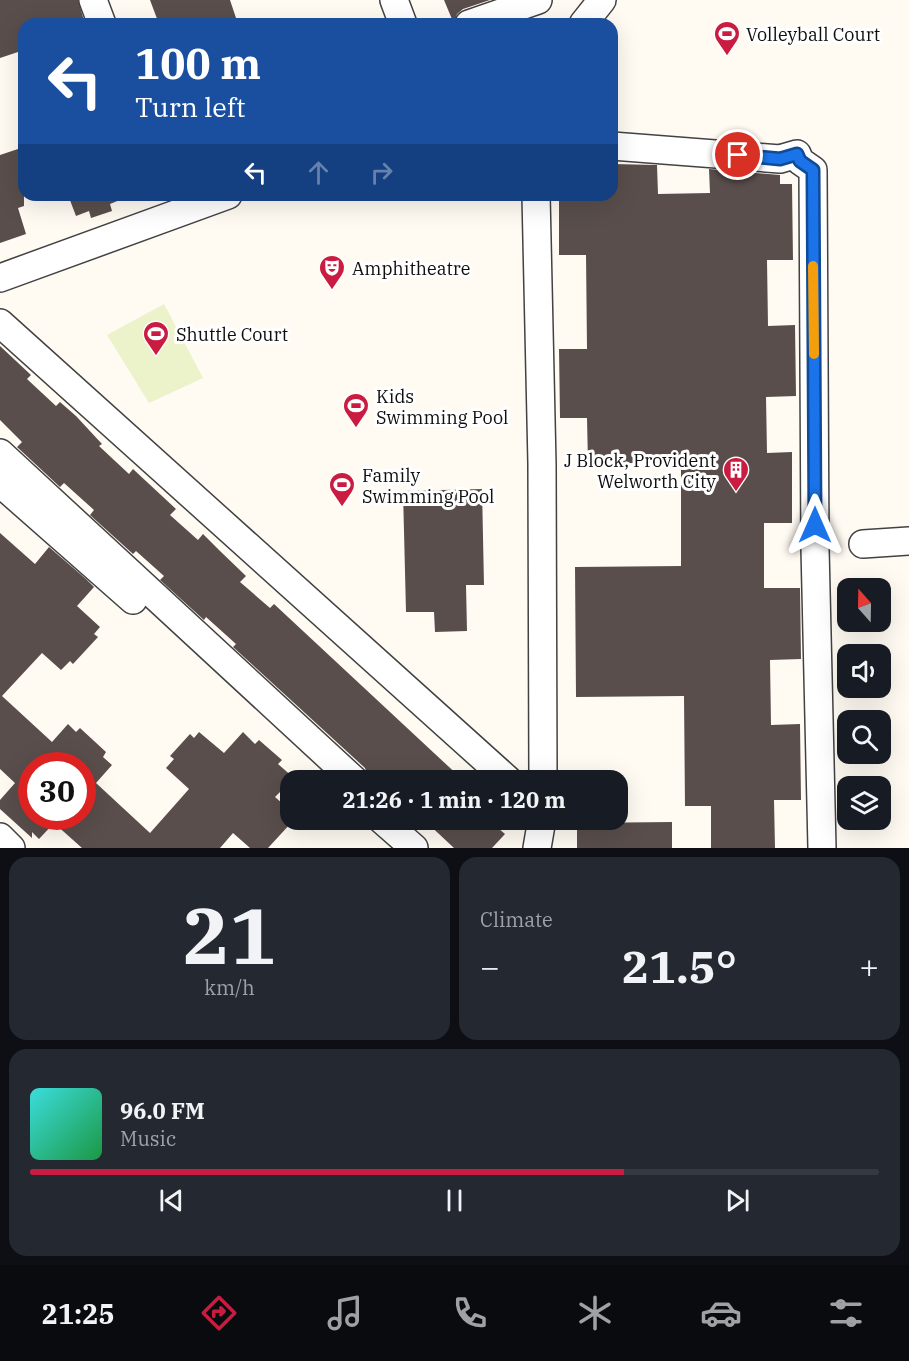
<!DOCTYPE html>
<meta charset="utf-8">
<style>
body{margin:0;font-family:"IBM Plex Serif",serif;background:#242831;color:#f1f3f6;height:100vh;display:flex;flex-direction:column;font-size:22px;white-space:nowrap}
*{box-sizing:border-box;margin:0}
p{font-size:20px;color:#9ea1a6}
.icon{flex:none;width:33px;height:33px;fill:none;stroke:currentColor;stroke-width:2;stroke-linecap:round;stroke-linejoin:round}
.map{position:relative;height:848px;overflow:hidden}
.panel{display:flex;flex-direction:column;gap:9px;padding:9px;background:#0d0f14;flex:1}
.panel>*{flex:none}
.banner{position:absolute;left:18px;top:18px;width:600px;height:183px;border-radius:18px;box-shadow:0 6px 24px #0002;background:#1a4fa0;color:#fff;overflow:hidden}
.needle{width:39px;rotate:340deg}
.buttons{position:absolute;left:837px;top:578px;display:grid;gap:12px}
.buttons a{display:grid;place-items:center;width:54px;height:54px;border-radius:12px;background:#171b24;box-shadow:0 6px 24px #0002;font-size:30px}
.speed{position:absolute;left:18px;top:752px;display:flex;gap:12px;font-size:30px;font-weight:700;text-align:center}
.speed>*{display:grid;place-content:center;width:78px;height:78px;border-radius:50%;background:#171b24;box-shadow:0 6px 24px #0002;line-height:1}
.speed .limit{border:9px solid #d22;background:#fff;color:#111}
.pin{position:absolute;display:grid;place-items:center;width:51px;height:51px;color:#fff;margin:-26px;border:3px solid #fff;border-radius:50%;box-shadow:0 2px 6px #0007}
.me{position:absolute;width:66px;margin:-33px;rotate:0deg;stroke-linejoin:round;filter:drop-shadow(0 0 4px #0008)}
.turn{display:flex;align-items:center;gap:21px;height:126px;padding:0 18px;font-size:27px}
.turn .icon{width:78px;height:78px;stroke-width:2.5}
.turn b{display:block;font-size:42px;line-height:51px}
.lanes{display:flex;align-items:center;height:57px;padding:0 18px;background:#0003;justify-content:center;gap:30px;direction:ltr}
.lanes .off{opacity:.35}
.big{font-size:45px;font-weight:800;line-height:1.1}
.panel .widget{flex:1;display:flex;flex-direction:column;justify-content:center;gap:9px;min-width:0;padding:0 21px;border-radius:18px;background:#242831}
.panel .dial{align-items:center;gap:0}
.dial b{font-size:78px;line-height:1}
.song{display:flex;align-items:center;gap:18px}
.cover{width:72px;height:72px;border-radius:9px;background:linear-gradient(135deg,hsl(180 70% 55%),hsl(140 70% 35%))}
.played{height:6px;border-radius:3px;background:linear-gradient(90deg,#ca1c40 70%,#363941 70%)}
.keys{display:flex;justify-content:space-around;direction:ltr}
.heat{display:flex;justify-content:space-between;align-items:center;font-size:33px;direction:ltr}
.panel .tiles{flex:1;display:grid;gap:9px;grid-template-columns:1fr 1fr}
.widget:last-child{grid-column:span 2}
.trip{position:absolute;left:280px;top:770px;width:348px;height:60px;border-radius:18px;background:#171b24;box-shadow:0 6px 24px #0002;font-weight:800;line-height:60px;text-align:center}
.tabs{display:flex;height:96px;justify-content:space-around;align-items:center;background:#090b0e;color:#9ea1a6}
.tabs .icon{width:42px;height:42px}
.tabs .current{color:#ca1c40}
.tabs b{font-size:27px;color:#f1f3f6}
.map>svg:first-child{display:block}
.pitch{fill:#ecf3ca}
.building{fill:#594e4b;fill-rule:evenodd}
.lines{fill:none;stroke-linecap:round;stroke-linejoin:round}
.minor-casing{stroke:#424242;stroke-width:30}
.minor{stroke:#fff;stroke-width:27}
.route-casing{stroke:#114b97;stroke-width:15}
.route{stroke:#1a73e8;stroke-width:10}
.slow{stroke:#f59e0b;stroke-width:10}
.labels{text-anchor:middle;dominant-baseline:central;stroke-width:6;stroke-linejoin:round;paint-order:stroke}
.poi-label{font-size:18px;fill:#0f0f0f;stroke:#fff;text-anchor:start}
</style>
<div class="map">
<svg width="909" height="848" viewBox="0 0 909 848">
<rect width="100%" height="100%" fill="#fffaf2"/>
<path class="pitch" d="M 164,304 L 203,378 L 149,403 L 107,335 Z"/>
<path class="building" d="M 0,0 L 78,0 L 85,24 L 24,24 L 24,50 L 0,58 Z
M 150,0 L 230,0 L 238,24 L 159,24 Z
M 444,0 L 490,0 L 463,9 L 457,14 L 454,24 Z
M 18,149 L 24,166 L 24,206 L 18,208 L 26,234 L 0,243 L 0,155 Z
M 612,164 L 657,165 L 658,194 L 710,193 L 709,169 L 780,175 L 780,184 L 792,184 L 793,260 L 767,260 L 768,326 L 795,325 L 796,396 L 766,397 L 767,453 L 792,452 L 792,523 L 764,523 L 764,588 L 800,588 L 801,659 L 770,660 L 771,725 L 800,724 L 801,800 L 774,800 L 775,848 L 711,848 L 711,806 L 685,806 L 684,696 L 576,697 L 575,567 L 681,566 L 681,462 L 588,464 L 587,418 L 560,418 L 559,349 L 587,349 L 586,255 L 559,255 L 559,195 L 612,195 Z
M 68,195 L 127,195 L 127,197 L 110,204 L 112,211 L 91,218 L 89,211 L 76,216 Z
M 0,346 L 31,375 L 27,379 L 56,406 L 60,402 L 76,416 L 102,444 L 99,446 L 129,474 L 133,469 L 176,509 L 170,515 L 198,540 L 203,534 L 220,551 L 246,576 L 240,582 L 270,608 L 274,604 L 463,780 L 369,780 L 365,768 L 233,647 L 236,644 L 206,617 L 204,620 L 160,580 L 164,576 L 136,551 L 133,554 L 90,515 L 94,510 L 64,483 L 60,487 L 17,447 L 22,442 L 0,420 Z
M 482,489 L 484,585 L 466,585 L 467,631 L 435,632 L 434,612 L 406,612 L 403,491 Z
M 0,533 L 35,564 L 49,547 L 86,579 L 94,587 L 77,606 L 100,627 L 94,634 L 98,637 L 73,664 L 70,661 L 61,670 L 42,653 L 2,696 L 52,742 L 68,724 L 76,732 L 80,728 L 106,752 L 103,757 L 112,765 L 96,783 L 150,833 L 189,789 L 166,768 L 174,759 L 170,756 L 190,734 L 194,738 L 199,732 L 224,753 L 243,732 L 255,744 L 259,740 L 282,760 L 278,764 L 294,778 L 275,797 L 291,811 L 291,823 L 268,848 L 250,848 L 233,833 L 220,848 L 82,848 L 54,823 L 39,839 L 32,832 L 32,838 L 0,809 L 0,800 L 15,783 L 0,769 ZM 32,765 L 82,765 L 82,816 L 32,816 Z
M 423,819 L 507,819 L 498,828 L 505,834 L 492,848 L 454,848 Z
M 672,822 L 672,848 L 577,848 L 577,823 Z"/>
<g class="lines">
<defs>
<path id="minor" d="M 93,0 L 102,24
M 394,0 L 403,24
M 469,24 L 538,0
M 583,24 L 602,0
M 612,146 L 780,159 L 797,154 L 800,161 L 813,170 L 815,548 L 822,848
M 536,195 L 542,464 L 543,780
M 0,278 L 228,195
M 0,323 L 508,780
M 0,453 L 354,780
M 0,483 L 133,600
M 863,544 L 909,541
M 381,819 L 414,848
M 0,837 L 11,848
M 537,848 L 542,819"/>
</defs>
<use href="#minor" class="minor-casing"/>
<use href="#minor" class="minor"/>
</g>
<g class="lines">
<defs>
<path id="route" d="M 738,155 L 780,159 L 797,154 L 800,161 L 813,170 L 815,525"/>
</defs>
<use href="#route" class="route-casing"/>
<use href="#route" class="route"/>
<path class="slow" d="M 813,266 L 814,354"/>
</g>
<defs>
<symbol id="stadium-pin" viewBox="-11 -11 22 30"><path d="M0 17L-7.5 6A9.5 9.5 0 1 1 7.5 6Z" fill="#ca1c40" stroke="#fff"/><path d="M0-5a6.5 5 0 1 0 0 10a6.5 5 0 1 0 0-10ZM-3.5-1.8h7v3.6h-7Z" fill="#fff"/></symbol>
<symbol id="theatre-pin" viewBox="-11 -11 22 30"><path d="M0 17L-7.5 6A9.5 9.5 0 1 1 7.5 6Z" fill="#ca1c40" stroke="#fff"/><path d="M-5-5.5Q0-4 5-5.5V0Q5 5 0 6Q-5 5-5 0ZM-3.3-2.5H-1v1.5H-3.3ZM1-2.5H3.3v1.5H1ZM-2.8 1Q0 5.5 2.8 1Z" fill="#fff"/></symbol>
<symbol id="building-pin" viewBox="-11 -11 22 30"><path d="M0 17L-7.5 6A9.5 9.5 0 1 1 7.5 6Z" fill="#ca1c40" stroke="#fff"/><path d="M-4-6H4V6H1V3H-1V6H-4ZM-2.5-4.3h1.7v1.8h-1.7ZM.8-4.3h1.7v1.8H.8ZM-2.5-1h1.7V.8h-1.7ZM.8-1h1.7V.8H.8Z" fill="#fff"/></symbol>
</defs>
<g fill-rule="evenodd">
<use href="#stadium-pin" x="712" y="19" width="30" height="40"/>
<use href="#theatre-pin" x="317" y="253" width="30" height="40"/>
<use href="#stadium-pin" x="141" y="319" width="30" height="40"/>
<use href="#stadium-pin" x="341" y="391" width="30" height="40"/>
<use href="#building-pin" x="721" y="455" width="30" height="40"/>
<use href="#stadium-pin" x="327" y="470" width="30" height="40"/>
</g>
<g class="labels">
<g class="poi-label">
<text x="746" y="34">Volleyball Court</text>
<text x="352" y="268">Amphitheatre</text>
<text x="176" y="334">Shuttle Court</text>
<text x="376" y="396">Kids<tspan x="376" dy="21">Swimming Pool</tspan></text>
<text x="716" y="460" text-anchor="end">J Block, Provident<tspan x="716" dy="21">Welworth City</tspan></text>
<text x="362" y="475">Family<tspan x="362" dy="21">Swimming Pool</tspan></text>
</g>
</g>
</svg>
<div class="buttons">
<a><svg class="needle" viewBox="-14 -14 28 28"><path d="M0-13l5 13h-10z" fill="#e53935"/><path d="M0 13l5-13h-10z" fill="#9ea1a6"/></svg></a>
<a><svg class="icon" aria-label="sound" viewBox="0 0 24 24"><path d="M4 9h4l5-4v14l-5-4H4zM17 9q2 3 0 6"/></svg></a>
<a><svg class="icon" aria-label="search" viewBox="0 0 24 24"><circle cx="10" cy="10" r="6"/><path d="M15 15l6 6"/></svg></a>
<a><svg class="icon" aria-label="layers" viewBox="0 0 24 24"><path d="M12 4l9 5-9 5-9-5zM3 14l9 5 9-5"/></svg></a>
</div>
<div class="speed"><div class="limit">30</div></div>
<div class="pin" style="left:738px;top:155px;background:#d93025"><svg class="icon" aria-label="arrive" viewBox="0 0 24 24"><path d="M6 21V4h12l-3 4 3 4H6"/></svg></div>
<svg class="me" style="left:815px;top:525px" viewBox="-20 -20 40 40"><path d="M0-17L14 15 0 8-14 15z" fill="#1a73e8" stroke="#fff" stroke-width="4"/></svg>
<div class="trip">21:26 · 1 min · 120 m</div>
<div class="banner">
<div class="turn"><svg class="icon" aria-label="left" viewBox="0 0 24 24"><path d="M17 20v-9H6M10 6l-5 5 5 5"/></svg><div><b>100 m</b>Turn left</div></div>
<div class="lanes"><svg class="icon" aria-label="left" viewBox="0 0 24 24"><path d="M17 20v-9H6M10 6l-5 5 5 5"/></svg><svg class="icon off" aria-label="ahead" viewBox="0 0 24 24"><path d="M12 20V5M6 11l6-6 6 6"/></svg><svg class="icon off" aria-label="right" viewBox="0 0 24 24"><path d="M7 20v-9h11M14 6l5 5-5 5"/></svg></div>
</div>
</div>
<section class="panel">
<div class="tiles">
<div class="widget dial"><b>21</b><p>km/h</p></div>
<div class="widget"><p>Climate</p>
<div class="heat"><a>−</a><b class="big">21.5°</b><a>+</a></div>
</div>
<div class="widget">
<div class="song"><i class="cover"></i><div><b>96.0 FM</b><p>Music</p></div></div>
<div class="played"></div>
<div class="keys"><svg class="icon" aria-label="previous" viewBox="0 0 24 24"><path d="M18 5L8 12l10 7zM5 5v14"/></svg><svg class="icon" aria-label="pause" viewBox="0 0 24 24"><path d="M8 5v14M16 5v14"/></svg><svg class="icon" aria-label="next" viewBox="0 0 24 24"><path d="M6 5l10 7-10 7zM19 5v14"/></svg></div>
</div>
</div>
</section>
<nav class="tabs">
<b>21:25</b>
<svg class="icon current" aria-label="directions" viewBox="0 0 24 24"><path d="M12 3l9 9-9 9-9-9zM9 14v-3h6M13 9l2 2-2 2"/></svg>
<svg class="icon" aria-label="music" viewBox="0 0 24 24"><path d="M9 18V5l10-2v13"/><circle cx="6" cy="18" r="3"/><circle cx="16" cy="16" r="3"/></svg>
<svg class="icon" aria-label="phone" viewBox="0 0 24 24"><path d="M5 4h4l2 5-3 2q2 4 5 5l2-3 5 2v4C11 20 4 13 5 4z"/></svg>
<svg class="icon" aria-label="climate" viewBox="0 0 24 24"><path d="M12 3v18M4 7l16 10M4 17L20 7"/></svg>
<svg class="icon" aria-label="car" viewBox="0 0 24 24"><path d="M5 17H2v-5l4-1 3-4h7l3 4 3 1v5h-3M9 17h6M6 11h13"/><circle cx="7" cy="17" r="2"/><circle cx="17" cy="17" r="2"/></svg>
<svg class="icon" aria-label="filters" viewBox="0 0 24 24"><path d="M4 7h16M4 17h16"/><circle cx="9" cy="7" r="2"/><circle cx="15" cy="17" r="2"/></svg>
</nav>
